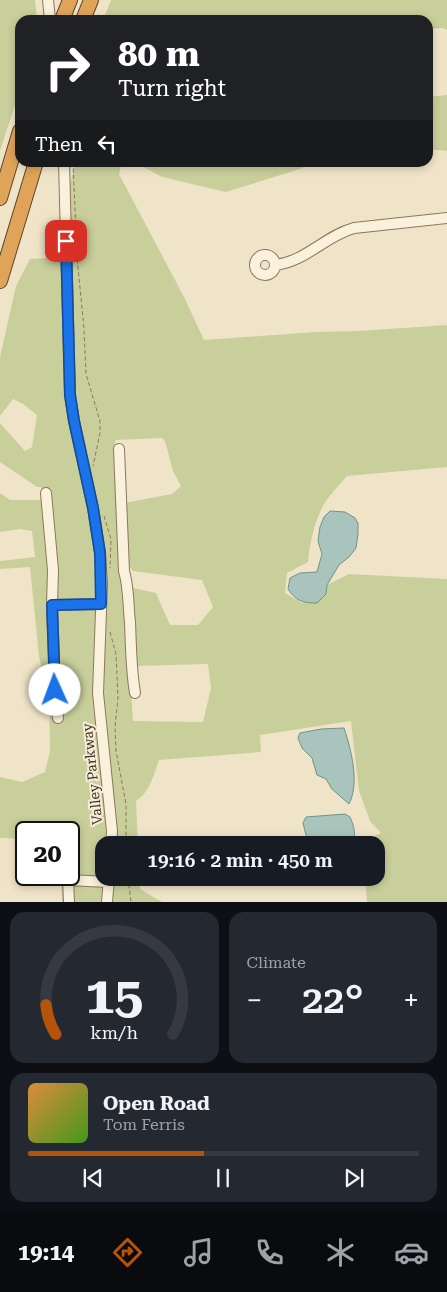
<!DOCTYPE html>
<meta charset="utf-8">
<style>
body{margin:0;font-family:"Roboto Serif",serif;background:#242831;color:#f1f3f6;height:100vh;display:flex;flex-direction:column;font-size:19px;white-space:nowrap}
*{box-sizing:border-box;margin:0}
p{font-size:16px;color:#9ea1a6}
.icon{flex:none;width:28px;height:28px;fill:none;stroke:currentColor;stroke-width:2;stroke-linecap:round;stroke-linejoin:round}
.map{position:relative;height:902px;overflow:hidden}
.panel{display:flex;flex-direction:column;gap:10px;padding:10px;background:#0d0f14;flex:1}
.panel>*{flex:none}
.top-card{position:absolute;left:15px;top:15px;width:418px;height:152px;border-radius:15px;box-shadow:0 2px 8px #0003;background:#202124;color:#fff;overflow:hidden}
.speed{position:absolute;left:15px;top:821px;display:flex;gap:10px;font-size:25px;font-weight:700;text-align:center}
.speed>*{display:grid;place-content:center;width:65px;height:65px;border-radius:50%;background:#171b24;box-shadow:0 2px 8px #0003;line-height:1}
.speed .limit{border:2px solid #111;border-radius:8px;background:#fff;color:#111}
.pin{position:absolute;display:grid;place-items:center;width:42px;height:42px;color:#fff;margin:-21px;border-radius:10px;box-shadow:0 2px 8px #0006}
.me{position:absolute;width:55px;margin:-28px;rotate:358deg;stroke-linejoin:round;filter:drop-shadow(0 0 4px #0008)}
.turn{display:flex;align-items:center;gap:18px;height:105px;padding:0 20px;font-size:22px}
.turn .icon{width:65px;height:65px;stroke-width:2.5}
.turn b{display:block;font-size:35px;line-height:42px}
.then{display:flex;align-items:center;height:48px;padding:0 20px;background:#0003;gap:10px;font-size:19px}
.big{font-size:38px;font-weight:600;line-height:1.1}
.panel .card{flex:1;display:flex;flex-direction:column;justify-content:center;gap:8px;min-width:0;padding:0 18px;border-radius:15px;background:#242831}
.panel .dial{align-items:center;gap:0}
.dial svg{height:130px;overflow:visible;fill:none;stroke:#363941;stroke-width:7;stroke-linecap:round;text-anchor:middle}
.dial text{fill:#f1f3f6;stroke:none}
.song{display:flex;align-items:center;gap:15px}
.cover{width:60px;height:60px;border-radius:8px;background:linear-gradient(135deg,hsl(30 70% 55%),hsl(100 70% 35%))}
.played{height:5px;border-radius:2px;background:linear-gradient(90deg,#b45309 45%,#363941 45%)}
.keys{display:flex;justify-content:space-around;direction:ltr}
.heat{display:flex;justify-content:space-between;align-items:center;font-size:28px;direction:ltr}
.panel .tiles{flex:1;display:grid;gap:10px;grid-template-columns:1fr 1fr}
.card:last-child{grid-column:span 2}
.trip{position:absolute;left:95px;top:836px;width:290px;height:50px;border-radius:15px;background:#171b24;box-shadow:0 2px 8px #0003;font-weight:600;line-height:50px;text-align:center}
.tabs{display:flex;height:80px;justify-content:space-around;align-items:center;background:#090b0e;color:#9ea1a6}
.tabs .icon{width:35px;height:35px}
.tabs .current{color:#b45309}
.tabs b{font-size:22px;color:#f1f3f6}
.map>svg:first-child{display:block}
.green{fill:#c9cf9b;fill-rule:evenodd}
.water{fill:#a9c4bc;stroke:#6f938a}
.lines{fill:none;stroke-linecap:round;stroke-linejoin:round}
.minor-casing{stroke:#8d765c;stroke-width:12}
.highway-casing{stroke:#5b4430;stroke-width:16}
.path{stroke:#8d765c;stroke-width:1;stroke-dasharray:4 2.5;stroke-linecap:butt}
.minor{stroke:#faf1dc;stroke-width:10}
.highway{stroke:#e0a458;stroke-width:14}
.route-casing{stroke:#114b97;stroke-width:12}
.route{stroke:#1a73e8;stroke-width:9}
.labels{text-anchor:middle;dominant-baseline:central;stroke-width:4;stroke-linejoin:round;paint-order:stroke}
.street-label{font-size:14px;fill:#3d2e20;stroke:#f7eed8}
</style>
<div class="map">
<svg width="447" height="902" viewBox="0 0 447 902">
<rect width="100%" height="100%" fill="#f0e4c8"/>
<path class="green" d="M 0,0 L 35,0 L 37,20 L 20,20 L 20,90 L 0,151 Z
M 111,0 L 447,0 L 447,30 L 443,28 L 428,29 L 428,20 L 103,20 Z
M 447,95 L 447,151 L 428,149 L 428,97 Z
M 76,163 L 122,163 L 119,174 L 184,297 L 204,340 L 315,332 L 359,331 L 447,325 L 447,467 L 347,476 C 340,484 332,492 326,501 C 315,518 310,542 308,562 L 287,573 L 285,593 L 302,603 L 326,594 L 327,585 L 349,574 L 447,579 L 447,902 L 367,902 L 365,878 L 376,878 L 376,845 L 362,845 L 362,842 L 381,833 L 370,821 L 359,791 L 351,721 L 260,735 L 261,752 L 159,760 C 154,774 150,792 136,801 L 138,845 L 104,845 L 104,878 L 140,878 L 140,889 L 162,902 L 62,902 L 61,875 L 69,875 L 69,832 L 26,832 L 26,839 L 0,838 L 0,777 L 22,782 L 45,772 L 50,751 L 49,692 L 39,657 L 30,567 L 0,569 L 0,561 L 35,557 L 32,531 L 20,529 L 0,532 L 0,493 L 10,500 L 42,500 L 41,487 L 37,487 L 0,462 L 0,423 L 25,451 L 32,447 L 37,415 L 23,404 L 13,399 L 0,416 L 0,357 L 16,286 L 30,259 L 47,258 ZM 162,438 L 165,441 L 173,471 L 181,486 L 172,494 L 124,503 L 127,562 L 133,571 L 202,580 L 213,607 L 198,625 L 170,625 L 156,593 L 133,588 L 137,666 L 208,664 L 211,688 L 203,722 L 133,721 L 115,440 Z
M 136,163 L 312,163 L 300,169 L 226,192 L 162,177 Z"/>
<path class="water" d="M 330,511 L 345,512 L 355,518 L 358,523 L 358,534 L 356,548 L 349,557 L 339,565 L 327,585 L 326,594 L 317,603 C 302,603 296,601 288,589 L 290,578 L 300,573 L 317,572 L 322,554 L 318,541 L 320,527 L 324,517 Z
M 344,728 C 351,749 360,783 349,804 L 332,789 L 326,779 L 317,775 L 312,758 L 302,748 L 298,738 L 300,733 L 321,729 Z
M 345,814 L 350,817 C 354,826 358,838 349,845 L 313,845 L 306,835 L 303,823 L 306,817 Z"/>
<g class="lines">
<defs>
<path id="minor" d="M 48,0 L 50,20
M 64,162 L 70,395 L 74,421 L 93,508 L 100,553 L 102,584 L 98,693 L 112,831 L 111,845
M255 265a10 10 0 1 1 20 0a10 10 0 1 1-20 0Z
M 275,265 C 305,262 325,236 354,228 L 447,218
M 119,449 L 124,571 C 129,588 128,605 130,622 C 131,646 131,669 135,693
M 46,493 L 53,570 L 52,605 L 101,604
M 52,605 L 55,690 L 58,718
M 69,902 L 68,880 L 108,882
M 107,902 L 109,878"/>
<path id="highway" d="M 62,20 L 70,0
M 83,20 L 91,0
M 0,198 L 20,131
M 0,281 L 36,162"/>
</defs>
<use href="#minor" class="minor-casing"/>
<use href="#highway" class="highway-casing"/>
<path class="path" d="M 73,162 L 77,257 L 84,329 L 86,374 L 100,421 L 100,433 L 93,466
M 104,516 L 111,539 L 110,568
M 110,632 L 116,654 L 118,698 L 115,727 L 116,751 L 126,804 L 126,845
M 128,878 L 131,902"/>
<use href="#minor" class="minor"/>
<use href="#highway" class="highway"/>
</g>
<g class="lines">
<defs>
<path id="route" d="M 55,690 L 52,605 L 101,604 L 100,553 L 93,508 L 74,421 L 70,395 L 66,241"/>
</defs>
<use href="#route" class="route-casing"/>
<use href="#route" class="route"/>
</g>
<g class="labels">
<g class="street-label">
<text transform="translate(92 774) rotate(-96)">Valley Parkway</text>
</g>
</g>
</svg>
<div class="speed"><div class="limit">20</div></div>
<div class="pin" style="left:66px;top:241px;background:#d93025"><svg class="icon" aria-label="arrive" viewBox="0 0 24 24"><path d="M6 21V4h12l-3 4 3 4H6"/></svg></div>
<svg class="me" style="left:55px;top:690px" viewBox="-20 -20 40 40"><circle r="19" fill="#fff"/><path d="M0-13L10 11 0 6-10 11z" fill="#1a73e8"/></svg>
<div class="trip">19:16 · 2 min · 450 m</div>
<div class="top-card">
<div class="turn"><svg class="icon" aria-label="right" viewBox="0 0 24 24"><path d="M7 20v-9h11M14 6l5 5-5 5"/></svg><div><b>80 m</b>Turn right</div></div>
<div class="then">Then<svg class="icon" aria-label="left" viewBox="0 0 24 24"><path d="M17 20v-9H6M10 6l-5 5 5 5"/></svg></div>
</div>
</div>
<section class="panel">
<div class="tiles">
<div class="card dial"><svg viewBox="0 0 100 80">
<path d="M14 69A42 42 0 1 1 86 69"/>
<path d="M14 69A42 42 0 0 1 8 51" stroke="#b45309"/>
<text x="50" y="56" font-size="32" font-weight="700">15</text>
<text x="50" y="72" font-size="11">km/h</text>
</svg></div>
<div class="card"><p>Climate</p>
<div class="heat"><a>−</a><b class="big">22°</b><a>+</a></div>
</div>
<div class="card">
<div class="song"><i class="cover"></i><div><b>Open Road</b><p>Tom Ferris</p></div></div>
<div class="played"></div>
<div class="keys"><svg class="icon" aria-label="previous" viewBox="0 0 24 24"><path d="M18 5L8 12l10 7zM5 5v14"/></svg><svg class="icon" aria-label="pause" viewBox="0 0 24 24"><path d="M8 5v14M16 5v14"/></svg><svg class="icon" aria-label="next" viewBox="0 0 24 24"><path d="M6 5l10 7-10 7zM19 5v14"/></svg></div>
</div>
</div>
</section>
<nav class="tabs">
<b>19:14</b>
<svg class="icon current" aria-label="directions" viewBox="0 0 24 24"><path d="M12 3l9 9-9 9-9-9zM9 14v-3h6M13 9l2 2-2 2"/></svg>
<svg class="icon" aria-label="music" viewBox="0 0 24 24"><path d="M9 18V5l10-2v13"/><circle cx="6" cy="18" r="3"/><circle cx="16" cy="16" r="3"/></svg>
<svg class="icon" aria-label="phone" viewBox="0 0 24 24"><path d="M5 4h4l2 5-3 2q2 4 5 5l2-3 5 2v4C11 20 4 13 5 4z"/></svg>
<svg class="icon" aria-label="climate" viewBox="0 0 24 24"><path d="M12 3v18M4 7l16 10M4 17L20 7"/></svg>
<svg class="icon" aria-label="car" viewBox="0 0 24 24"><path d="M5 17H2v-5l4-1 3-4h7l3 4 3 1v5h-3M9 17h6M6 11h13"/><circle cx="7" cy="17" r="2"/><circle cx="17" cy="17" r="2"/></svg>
</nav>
